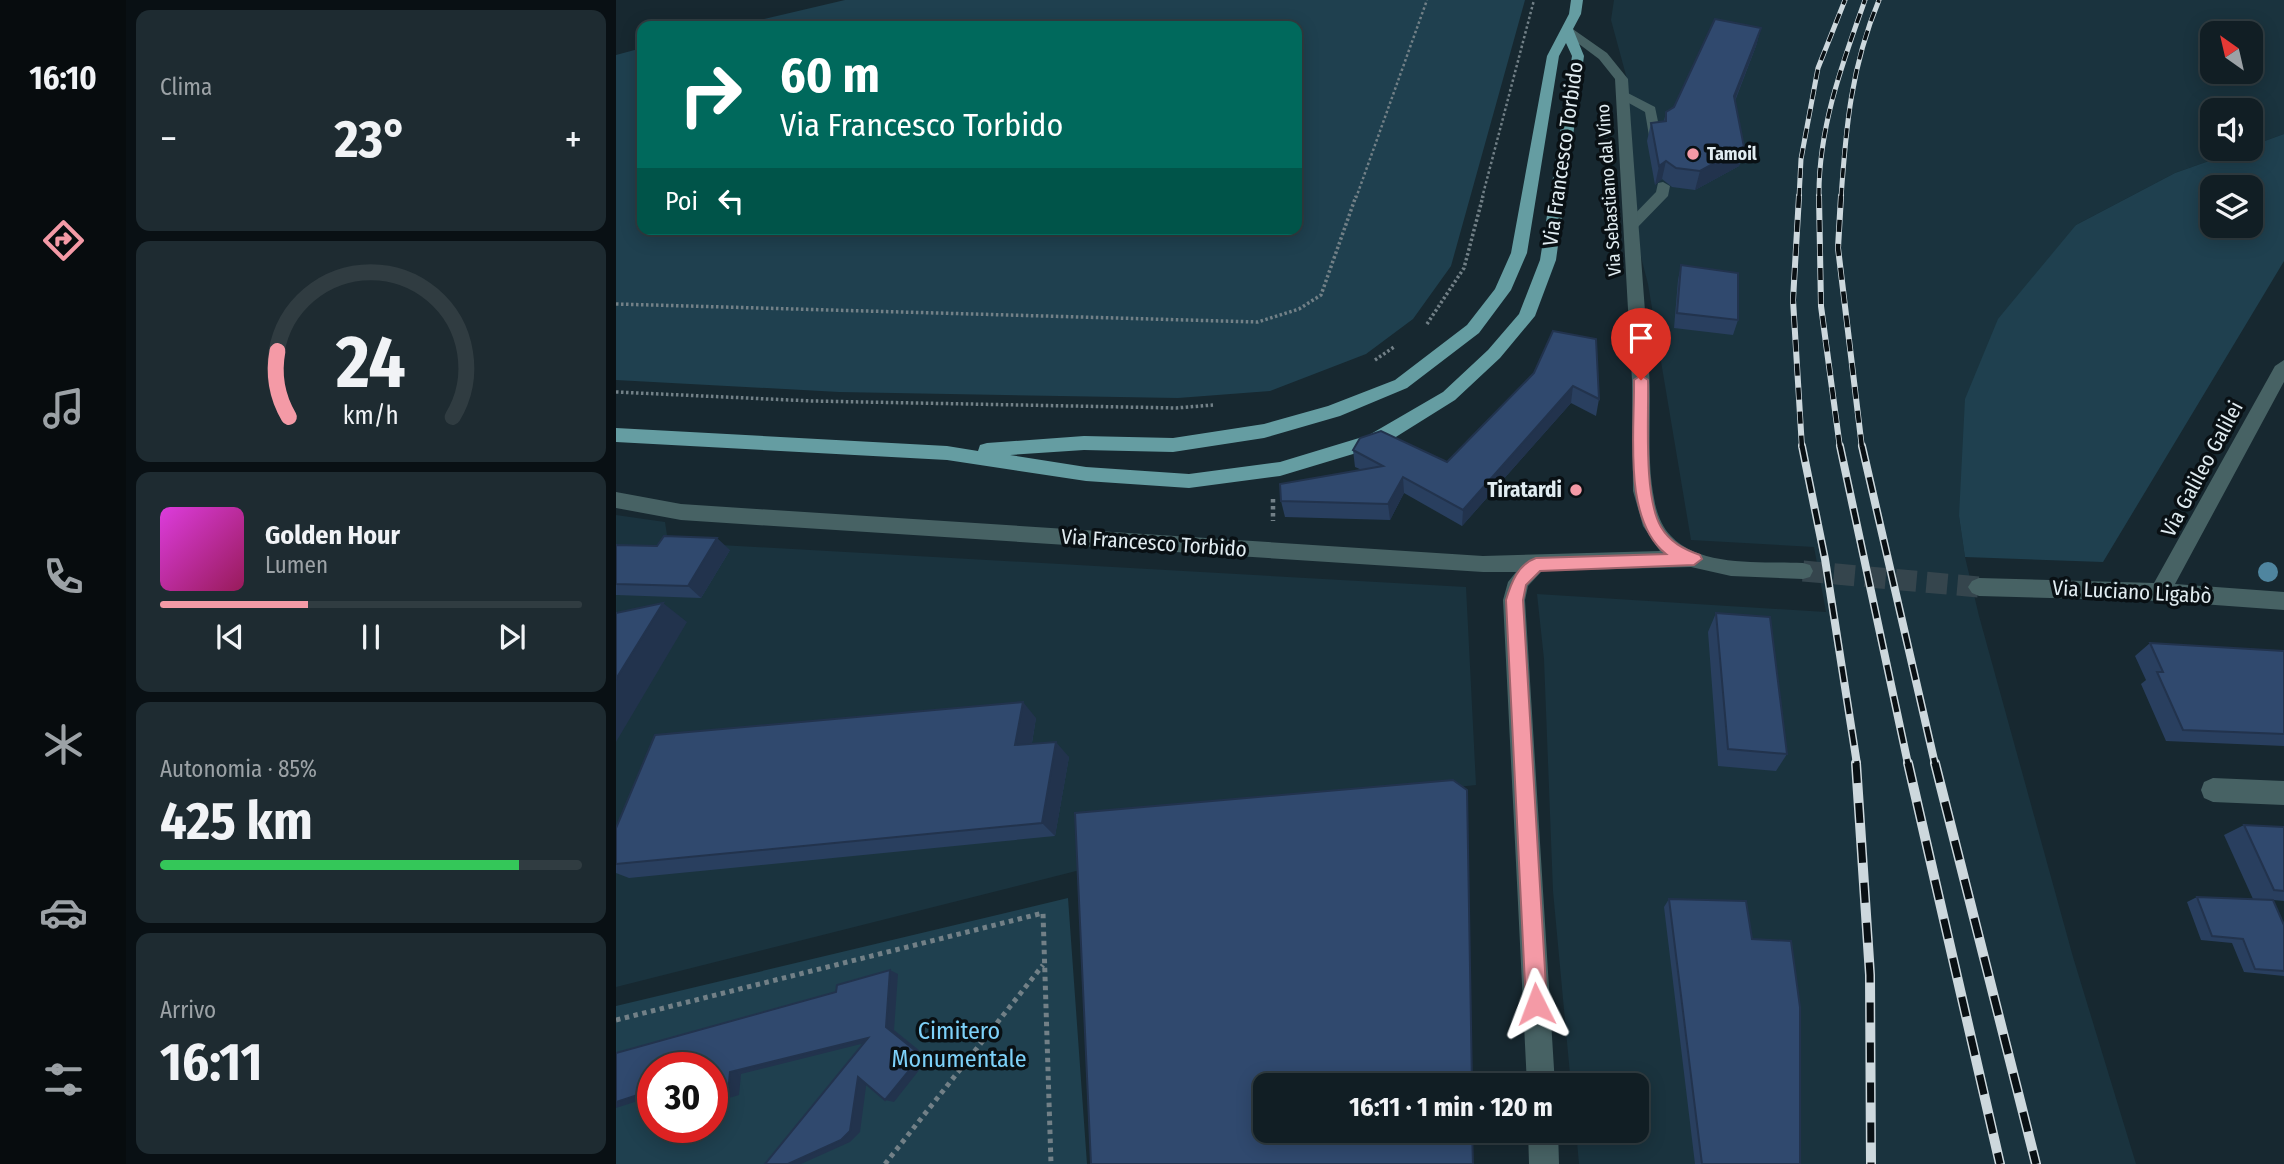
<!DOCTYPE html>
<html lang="it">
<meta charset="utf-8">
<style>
body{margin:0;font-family:"Fira Sans Condensed",sans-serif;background:#1e2b31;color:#f1f3f6;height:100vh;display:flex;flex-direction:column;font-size:26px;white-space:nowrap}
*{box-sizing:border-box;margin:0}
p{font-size:23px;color:#9ca2a6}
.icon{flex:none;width:38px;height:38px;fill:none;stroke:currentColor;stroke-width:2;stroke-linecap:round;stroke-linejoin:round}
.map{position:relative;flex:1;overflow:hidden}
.drawer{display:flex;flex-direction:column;gap:10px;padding:10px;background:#091014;width:490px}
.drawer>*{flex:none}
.hud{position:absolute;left:21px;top:21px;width:665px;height:214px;border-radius:14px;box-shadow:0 4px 18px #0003,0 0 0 2px #303c41;background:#00695c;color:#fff;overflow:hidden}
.needle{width:46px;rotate:326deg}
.controls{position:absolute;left:1584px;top:21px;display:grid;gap:14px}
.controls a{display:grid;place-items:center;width:63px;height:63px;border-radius:14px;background:#111e24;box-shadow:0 4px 18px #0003,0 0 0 2px #303c41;font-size:35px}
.speed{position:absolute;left:21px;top:1052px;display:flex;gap:14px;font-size:35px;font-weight:700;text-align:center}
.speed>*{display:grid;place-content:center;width:91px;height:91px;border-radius:50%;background:#111e24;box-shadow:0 4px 18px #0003,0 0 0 2px #303c41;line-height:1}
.speed .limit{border:10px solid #d22;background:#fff;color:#111}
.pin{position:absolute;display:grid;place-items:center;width:60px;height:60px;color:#fff;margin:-72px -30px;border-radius:50% 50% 50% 0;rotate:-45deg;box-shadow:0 0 7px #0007}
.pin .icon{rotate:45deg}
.me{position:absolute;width:77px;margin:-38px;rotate:357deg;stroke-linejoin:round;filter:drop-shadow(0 0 5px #0008)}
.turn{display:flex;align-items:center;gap:24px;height:147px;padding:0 28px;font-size:32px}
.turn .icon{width:91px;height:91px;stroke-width:2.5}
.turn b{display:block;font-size:49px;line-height:60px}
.then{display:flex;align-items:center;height:66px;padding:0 28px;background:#0003;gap:14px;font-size:26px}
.big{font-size:52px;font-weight:700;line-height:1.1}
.drawer .card{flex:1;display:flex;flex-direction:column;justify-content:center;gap:10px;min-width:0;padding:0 24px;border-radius:14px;background:#1e2b31}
.drawer .dial{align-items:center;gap:0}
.dial svg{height:182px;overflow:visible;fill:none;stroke:#303c41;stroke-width:7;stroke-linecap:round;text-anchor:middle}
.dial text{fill:#f1f3f6;stroke:none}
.song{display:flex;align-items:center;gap:21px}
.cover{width:84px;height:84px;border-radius:10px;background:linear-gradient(135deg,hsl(300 70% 55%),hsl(330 70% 35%))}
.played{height:7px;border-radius:4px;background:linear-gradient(90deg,#f49aa6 35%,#303c41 35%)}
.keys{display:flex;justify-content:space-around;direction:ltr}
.heat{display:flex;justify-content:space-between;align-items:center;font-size:38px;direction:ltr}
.charge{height:10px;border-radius:5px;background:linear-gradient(90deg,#34c759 85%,#303c41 0)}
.trip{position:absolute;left:637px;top:1073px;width:396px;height:70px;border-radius:14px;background:#111e24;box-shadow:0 4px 18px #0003,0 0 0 2px #303c41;font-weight:700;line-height:70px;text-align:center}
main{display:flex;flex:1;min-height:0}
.tabs{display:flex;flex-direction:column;width:126px;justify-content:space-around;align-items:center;background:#070c0e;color:#9ca2a6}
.tabs .icon{width:49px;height:49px}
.tabs .current{color:#f49aa6}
.tabs b{font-size:32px;color:#f1f3f6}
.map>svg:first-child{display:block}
.built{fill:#1a333e;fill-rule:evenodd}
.green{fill:#1f404f;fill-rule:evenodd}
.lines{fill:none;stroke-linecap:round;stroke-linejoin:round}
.street-tunnel{stroke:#35454d;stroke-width:21;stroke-dasharray:21 10;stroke-linecap:butt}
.path-far3{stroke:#728087;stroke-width:2.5;stroke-dasharray:2.5 2.5;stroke-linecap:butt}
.path-far2{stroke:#728087;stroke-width:3.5;stroke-dasharray:2.5 2.5;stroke-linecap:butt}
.path-far1{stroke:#728087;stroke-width:4.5;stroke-dasharray:3.5 3.5;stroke-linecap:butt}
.path{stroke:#728087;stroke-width:5;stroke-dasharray:4.5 4.5;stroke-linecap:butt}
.lane{fill:#476264;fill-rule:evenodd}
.street{fill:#476264;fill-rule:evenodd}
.primary{fill:#659da2;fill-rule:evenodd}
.rail-far3-casing{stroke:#cdd8dd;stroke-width:5}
.rail-far2-casing{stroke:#cdd8dd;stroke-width:6}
.rail-far1-casing{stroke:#cdd8dd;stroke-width:8}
.rail-casing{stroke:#cdd8dd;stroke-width:10}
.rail-far3{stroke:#091014;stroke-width:3.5;stroke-dasharray:10;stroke-linecap:butt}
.rail-far2{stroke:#091014;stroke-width:4.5;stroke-dasharray:12;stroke-linecap:butt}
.rail-far1{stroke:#091014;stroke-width:5;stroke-dasharray:16;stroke-linecap:butt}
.rail{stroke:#091014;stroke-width:7;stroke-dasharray:20;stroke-linecap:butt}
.tree{fill:#4f859f}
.wall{fill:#293f5f}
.shaded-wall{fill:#22334d}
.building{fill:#30496e;stroke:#22334d;stroke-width:2}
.route{fill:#f49aa6;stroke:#9f646c;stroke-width:2}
.poi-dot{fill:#f49aa6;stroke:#091014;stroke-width:2.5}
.labels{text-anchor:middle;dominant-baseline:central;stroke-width:7;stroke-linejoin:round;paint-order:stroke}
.far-poi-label{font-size:18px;font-weight:bold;fill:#e1ecf1;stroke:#091014;text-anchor:start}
.far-street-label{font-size:18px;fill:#e1ecf1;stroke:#091014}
.street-label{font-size:21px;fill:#e1ecf1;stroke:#091014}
.poi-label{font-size:21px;font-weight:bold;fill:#e1ecf1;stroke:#091014;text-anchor:end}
.near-park-label{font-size:24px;fill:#7dd1f9;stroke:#091014}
</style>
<main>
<nav class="tabs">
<b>16:10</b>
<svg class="icon current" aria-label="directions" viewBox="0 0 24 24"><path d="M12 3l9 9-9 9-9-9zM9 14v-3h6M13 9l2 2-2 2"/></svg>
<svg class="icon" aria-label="music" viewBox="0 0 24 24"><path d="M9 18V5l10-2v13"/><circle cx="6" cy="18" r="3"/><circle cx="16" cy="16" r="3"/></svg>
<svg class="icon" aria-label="phone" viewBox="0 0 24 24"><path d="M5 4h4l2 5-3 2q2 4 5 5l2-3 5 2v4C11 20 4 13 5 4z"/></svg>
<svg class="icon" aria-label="climate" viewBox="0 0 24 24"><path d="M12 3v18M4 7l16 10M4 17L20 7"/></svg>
<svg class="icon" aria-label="car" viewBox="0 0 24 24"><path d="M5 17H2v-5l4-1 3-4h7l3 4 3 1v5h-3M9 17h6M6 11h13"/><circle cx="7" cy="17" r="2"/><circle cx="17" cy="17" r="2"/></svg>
<svg class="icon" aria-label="filters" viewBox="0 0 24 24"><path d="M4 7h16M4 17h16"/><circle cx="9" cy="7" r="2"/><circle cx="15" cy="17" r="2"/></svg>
</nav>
<section class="drawer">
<div class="card"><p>Clima</p>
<div class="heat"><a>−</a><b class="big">23°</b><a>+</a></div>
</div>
<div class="card dial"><svg viewBox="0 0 100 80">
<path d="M14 69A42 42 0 1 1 86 69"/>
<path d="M14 69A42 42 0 0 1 9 40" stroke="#f49aa6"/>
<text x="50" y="56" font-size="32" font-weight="700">24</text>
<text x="50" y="72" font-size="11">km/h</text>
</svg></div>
<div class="card">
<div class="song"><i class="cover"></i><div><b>Golden Hour</b><p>Lumen</p></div></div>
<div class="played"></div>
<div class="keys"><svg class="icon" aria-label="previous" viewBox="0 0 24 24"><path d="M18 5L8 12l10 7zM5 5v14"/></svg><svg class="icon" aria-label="pause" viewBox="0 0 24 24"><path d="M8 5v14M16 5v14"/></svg><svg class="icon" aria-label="next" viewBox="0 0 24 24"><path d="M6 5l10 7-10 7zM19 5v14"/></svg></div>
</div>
<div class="card"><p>Autonomia · 85%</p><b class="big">425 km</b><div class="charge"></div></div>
<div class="card"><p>Arrivo</p><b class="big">16:11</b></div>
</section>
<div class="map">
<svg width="1668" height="1164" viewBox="0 0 1668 1164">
<rect width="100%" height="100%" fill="#172830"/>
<path class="built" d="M 998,0 L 1668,0 L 1668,134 L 1635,146 L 1634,110 L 1596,110 L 1596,149 L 1627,149 L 1559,173 L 1460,225 L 1343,516 L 1349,557 L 1363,616 L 1457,957 L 1520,1164 L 963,1164 L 960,1131 L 1020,1130 L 1020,1085 L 955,1085 L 937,891 L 928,659 L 921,594 L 1210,612 L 1198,547 L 1075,540 L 1032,284 L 1024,253 L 1011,79 L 995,20 ZM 1596,33 L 1634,33 L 1634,72 L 1596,72 Z
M 0,515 L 49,522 L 52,542 L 850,587 L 860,785 L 467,828 L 468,869 L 0,987 Z"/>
<path class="green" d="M 229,0 L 909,0 L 835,266 L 797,319 L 750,354 L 654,391 L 562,398 L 223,392 L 0,380 L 0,55 L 26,48 L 26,229 L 681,229 L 681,26 L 119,26 Z
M 1668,134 L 1668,261 L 1487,562 L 1349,557 L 1343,516 L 1349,399 L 1382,319 L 1460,225 L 1559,173 L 1627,149 L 1634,149 L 1635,146 ZM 1596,187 L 1634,187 L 1634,226 L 1596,226 Z
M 452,898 L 471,1164 L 0,1164 L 0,1006 ZM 37,1068 L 96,1068 L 96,1127 L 37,1127 Z"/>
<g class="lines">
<path class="street-tunnel" d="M 1187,571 L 1363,587"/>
<path class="path-far3" d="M 740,198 L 811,0
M 866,198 L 918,0"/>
<path class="path-far2" d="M 0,304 L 642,322 L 683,309 L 705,295 L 740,196
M 811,324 L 848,268 L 867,196
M 759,360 L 778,347
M 0,392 L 196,401 L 560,408 L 597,405"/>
<path class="path-far1" d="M 657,499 L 657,521"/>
<path class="path" d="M 0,1020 L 427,913 L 435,1164
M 269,1164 L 427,965"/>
<path class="lane" d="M 1006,90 L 1039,107 L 1045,136 L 1044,139 L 1034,139 L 1033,136 L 1029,112 L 1002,97 L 1002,91 Z
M 1047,182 L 1054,186 L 1052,196 L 1019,230 L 1009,230 L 1009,224 L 1040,192 L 1042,183 Z"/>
<path class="street" d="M 951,25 L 991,53 L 1012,79 C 1018,176 1027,273 1033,371 C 1036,412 1030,457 1038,498 C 1040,511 1045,526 1055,536 C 1085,568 1147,561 1187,563 L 1194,565 L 1197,571 L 1194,577 L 1187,579 L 1115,576 L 1075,567 L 926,571 L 912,586 L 909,600 L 939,1085 L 911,1085 L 887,600 L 892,582 L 900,572 L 867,572 L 65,520 L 0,508 L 0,492 L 65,504 L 867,556 L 1044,551 L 1027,526 L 1017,491 L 1016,380 L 999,79 L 983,59 L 947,32 L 947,26 Z
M 1668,360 L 1668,382 L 1559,584 L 1668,592 L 1668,610 L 1544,601 L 1363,596 L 1356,593 L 1352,587 L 1356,581 L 1363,578 L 1538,583 L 1659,366 Z
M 1597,778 L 1668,781 L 1668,805 L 1597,802 L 1588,798 L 1585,790 L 1588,782 Z
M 912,1130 L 942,1130 L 943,1164 L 913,1164 Z"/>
<path class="primary" d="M 955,0 L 967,0 L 965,14 L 957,29 L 968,56 L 940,260 L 919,316 L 884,358 L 839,400 L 767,445 L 664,476 L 573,488 L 470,481 L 331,460 L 0,442 L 0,428 L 331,446 L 362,451 L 364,445 L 371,443 L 468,436 L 557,438 L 648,424 L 712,406 L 779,380 L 851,325 L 879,289 L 895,253 L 931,56 L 953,14 ZM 950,43 L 956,56 L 924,260 L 903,314 L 872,350 L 827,392 L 753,435 L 664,462 L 573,474 L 470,467 L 394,455 L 468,450 L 557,452 L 648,438 L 724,416 L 791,388 L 863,333 L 895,290 L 911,253 L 943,56 Z"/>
<defs>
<path id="rail-far3" d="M 1183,198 L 1185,159 L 1202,68 L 1229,0
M 1203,198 C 1202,129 1226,64 1249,0
M 1225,198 C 1230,127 1235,67 1263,0"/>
<path id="rail-far2" d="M 1183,196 L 1177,300 L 1186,448
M 1203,196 L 1205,306 L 1224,448
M 1225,196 L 1222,248 L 1246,448"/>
<path id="rail-far1" d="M 1186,446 L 1209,559 L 1241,764
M 1224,446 L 1292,764
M 1246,446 L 1319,764"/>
<path id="rail" d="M 1240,763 L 1254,975 L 1255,1164
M 1292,763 L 1384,1164
M 1319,763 L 1420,1164"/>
</defs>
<use href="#rail-far3" class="rail-far3-casing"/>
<use href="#rail-far2" class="rail-far2-casing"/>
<use href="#rail-far1" class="rail-far1-casing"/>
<use href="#rail" class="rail-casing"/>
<use href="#rail-far3" class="rail-far3"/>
<use href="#rail-far2" class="rail-far2"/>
<use href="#rail-far1" class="rail-far1"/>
<use href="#rail" class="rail"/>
</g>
<circle class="tree" cx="1652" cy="572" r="10"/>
<path class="wall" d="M 1145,28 L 1140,46 L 1119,101 L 1128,147 L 1123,166 L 1079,190 L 1056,187 L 1046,179 L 1039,185 L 1031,141 L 1035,123 L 1048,121 L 1050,112 L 1058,107 Z
M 1065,265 L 1122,320 L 1117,335 L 1058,328 L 1062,280 Z
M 937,331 L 983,399 L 980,416 L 955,403 L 846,526 L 788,493 L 774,520 L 669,517 L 665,501 L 746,470 L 739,467 L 737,450 L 831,462 L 918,373 Z
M 0,545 L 114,550 L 85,598 L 0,595 Z
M 1100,613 L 1171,754 L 1160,771 L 1102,766 L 1092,632 Z
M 1534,643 L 1668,651 L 1668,746 L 1550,741 L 1525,684 L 1530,680 L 1519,656 Z
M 420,718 L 416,743 L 453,757 L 439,836 L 13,878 L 0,873 L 0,828 Z
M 1628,825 L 1668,827 L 1668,901 L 1657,900 L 1668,925 L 1668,976 L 1628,972 L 1616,943 L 1585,940 L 1571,902 L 1581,897 L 1637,899 L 1608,835 Z
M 1053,899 L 1136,939 L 1184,1164 L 1079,1164 L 1048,907 Z"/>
<path class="shaded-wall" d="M 1145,28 L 1140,46 L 1113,115 L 1118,96 Z
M 1128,147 L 1123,166 L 1079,190 L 1084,171 Z
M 1050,161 L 1046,179 L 1039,185 L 1043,166 Z
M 957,386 L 955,403 L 846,526 L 847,510 Z
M 787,477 L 788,493 L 774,520 L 772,504 Z
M 101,538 L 114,550 L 85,598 L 72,586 Z
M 47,603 L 71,622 L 0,742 L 0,679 Z
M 407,702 L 420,718 L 413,760 L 399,745 Z
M 440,742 L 453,757 L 439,836 L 426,823 Z
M 274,970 L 282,974 L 278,1030 L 309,1055 L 300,1066 L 304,1069 L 278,1102 L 269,1100 L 292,1064 L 270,1027 Z
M 252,1038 L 261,1040 L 125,1074 L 123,1095 L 96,1103 L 96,1098 L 114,1072 Z
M 242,1077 L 251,1079 L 244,1132 L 234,1142 L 185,1164 L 172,1164 Z
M 37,1090 L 37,1096 L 0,1108 L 0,1102 Z"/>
<path class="building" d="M 1099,19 L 1145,28 L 1118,96 L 1128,147 L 1084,171 L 1060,168 L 1050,161 L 1043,166 L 1035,123 L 1050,121 L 1050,112 L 1058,107 Z
M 1065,265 L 1122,273 L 1122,320 L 1061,313 Z
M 937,331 L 980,339 L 983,399 L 957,386 L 847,510 L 787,477 L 772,504 L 665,501 L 664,484 L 767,466 L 737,450 L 744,438 L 765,431 L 831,462 L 918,373 Z
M 48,536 L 101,538 L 72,586 L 0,584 L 0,545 L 41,546 Z
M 47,603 L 0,679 L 0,613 Z
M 1100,613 L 1154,617 L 1171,754 L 1112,749 Z
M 1534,643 L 1668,651 L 1668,734 L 1567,730 L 1541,672 L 1547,672 Z
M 407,702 L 399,745 L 440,742 L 426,823 L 0,864 L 0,828 L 39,735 Z
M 837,780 L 851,790 L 856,1085 L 649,1085 L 649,1130 L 856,1130 L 857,1164 L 475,1164 L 459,813 Z
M 1628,825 L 1668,827 L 1668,891 L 1658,890 Z
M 1581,897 L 1657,900 L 1668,925 L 1668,971 L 1639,969 L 1627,939 L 1596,936 Z
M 1053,899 L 1130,901 L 1136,939 L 1175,941 L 1184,1007 L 1184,1164 L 1086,1164 Z
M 274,970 L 270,1027 L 301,1052 L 292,1064 L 296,1067 L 269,1100 L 242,1077 L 234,1131 L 225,1140 L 172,1164 L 149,1164 L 252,1038 L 114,1072 L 112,1093 L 96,1098 L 96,1068 L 37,1068 L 37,1090 L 0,1102 L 0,1053 L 220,992 L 221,985 Z"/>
<path class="route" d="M 1025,375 L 1032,380 C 1033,417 1027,496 1045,527 C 1054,542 1067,549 1084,555 L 1086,559 L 1078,565 L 924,571 L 910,585 L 907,600 L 931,1004 L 928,1011 L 920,1014 L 913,1011 L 910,1004 L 890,600 C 895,583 902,564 920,558 L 1050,554 C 1006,519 1019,431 1018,380 Z"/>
<g class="poi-dot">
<circle cx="1077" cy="154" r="7"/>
<circle cx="960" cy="490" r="7"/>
</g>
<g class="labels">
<g class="far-poi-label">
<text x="1091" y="154">Tamoil</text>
</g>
<g class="far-street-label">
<text transform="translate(993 190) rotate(-94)">Via Sebastiano dal Vino</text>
</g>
<g class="street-label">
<text transform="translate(947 154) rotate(-82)">Via Francesco Torbido</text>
<text transform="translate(1586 469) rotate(-62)">Via Galileo Galilei</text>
<text transform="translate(538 543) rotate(4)">Via Francesco Torbido</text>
<text transform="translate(1516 592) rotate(3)">Via Luciano Ligabò</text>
</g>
<g class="poi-label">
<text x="946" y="490">Tiratardi</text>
</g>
<g class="near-park-label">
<text x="343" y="1031">Cimitero<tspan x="343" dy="28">Monumentale</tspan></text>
</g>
</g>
</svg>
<div class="controls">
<a><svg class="needle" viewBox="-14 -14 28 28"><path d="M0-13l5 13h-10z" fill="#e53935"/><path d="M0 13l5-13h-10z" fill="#9ca2a6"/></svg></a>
<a><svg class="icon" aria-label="sound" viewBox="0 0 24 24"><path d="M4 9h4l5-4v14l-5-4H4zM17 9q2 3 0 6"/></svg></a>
<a><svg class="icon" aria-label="layers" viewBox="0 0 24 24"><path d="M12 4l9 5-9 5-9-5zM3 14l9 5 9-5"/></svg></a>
</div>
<div class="speed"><div class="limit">30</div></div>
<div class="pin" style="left:1025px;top:380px;background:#d93025"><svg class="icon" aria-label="arrive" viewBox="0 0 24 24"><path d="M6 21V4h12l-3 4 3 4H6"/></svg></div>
<svg class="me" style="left:920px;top:1004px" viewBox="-20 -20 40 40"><path d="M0-17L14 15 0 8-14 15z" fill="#f49aa6" stroke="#fff" stroke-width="4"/></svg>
<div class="trip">16:11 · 1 min · 120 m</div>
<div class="hud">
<div class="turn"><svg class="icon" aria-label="right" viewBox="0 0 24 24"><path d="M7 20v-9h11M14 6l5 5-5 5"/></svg><div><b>60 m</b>Via Francesco Torbido</div></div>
<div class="then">Poi<svg class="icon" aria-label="left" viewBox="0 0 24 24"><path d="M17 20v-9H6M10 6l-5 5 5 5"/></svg></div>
</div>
</div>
</main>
